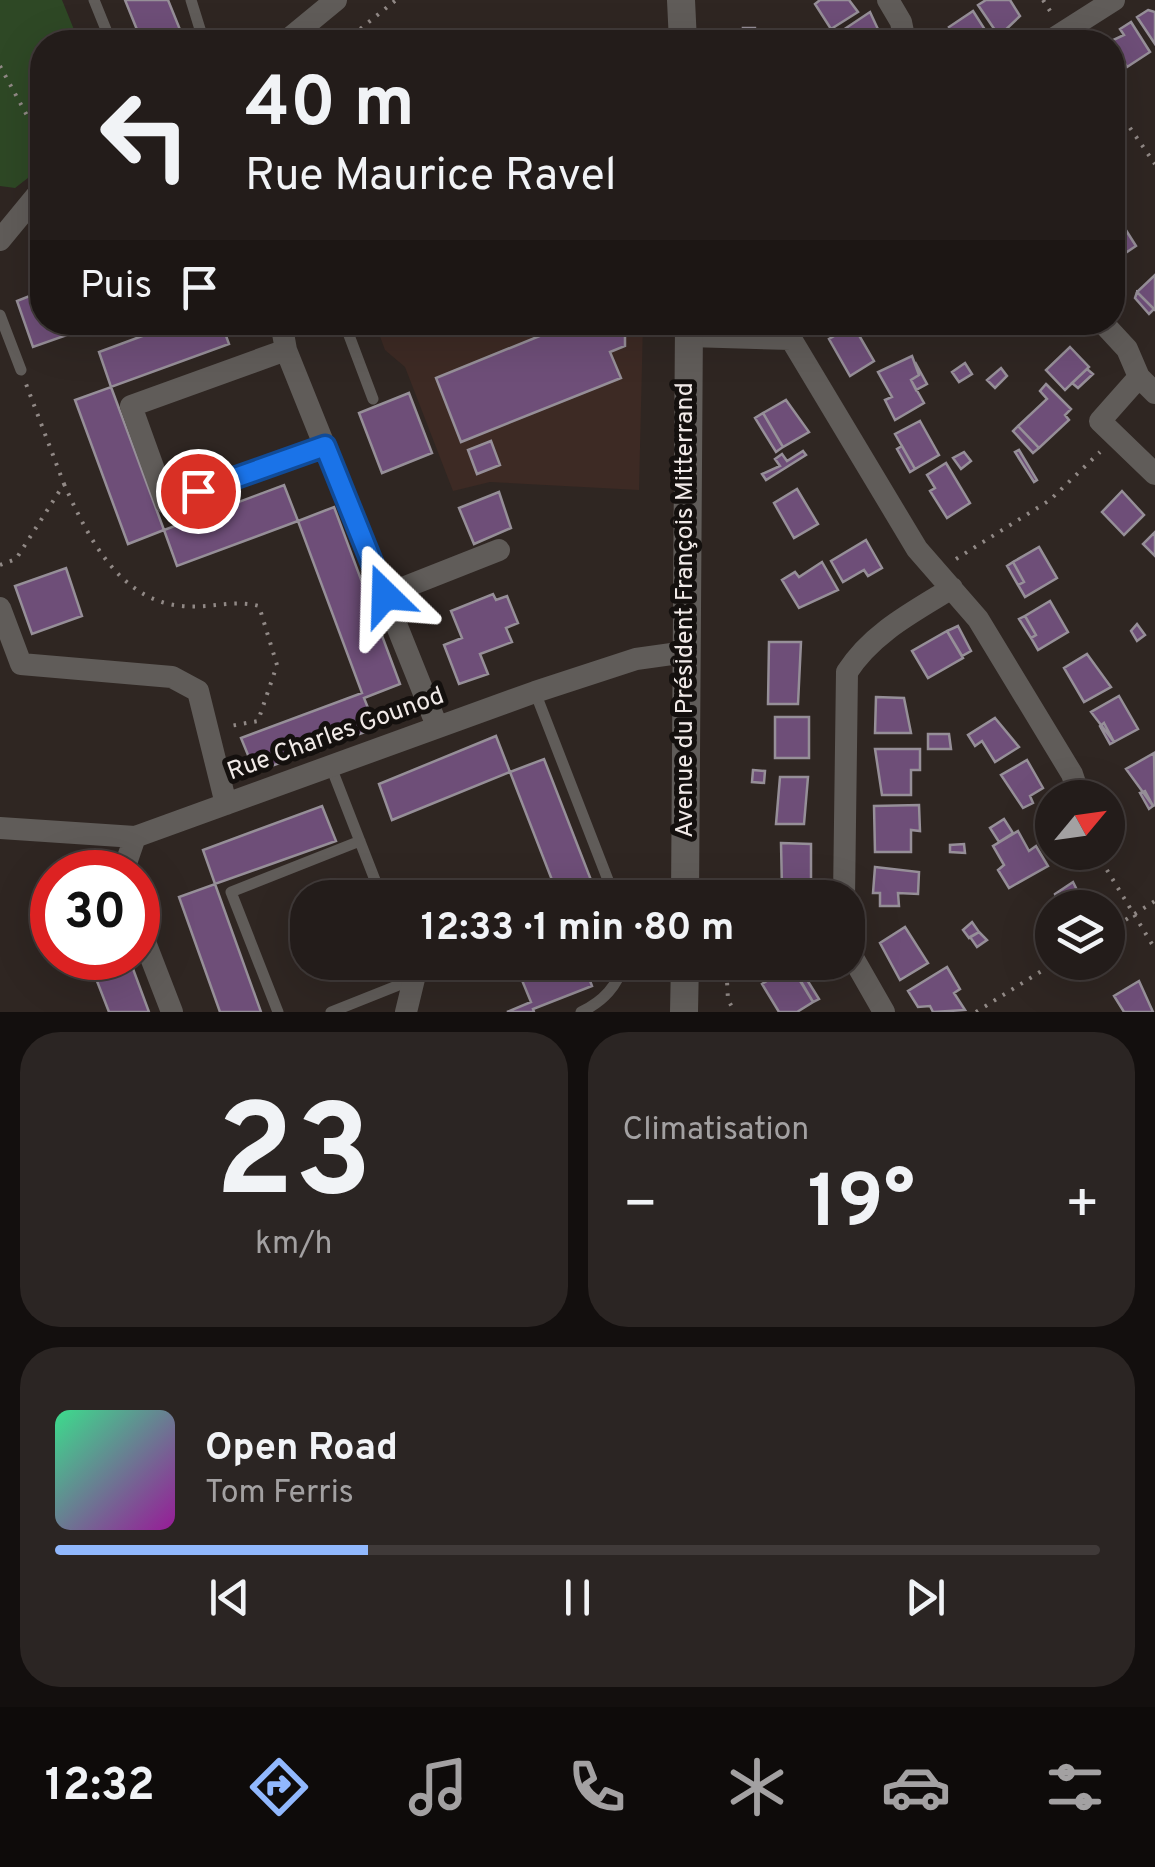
<!DOCTYPE html>
<html lang="fr">
<meta charset="utf-8">
<style>
body{margin:0;font-family:Overpass,sans-serif;background:#2b2523;color:#f1f3f6;height:100vh;display:flex;flex-direction:column;font-size:38px;white-space:nowrap}
*{box-sizing:border-box;margin:0}
p{font-size:32px;color:#a3a1a2}
.icon{flex:none;width:55px;height:55px;fill:none;stroke:currentColor;stroke-width:2;stroke-linecap:round;stroke-linejoin:round}
.map{position:relative;height:1012px;overflow:hidden}
.side{display:flex;flex-direction:column;gap:20px;padding:20px;background:#130f0e;flex:1}
.side>*{flex:none}
.banner{position:absolute;left:30px;top:30px;width:1095px;height:305px;border-radius:40px;box-shadow:0 10px 40px #0002,0 0 0 2px #403a39;background:#231c1a;color:#f1f3f6;overflow:hidden}
.needle{width:65px;rotate:61deg}
.tools{position:absolute;left:1035px;top:780px;display:grid;gap:20px}
.tools a{display:grid;place-items:center;width:90px;height:90px;border-radius:50%;background:#231c1a;box-shadow:0 10px 40px #0002,0 0 0 2px #403a39;font-size:50px}
.speed{position:absolute;left:30px;top:850px;display:flex;gap:20px;font-size:50px;font-weight:700;text-align:center}
.speed>*{display:grid;place-content:center;width:130px;height:130px;border-radius:50%;background:#231c1a;box-shadow:0 10px 40px #0002,0 0 0 2px #403a39;line-height:1}
.speed .limit{border:15px solid #d22;background:#fff;color:#111}
.pin{position:absolute;display:grid;place-items:center;width:85px;height:85px;color:#fff;margin:-42px;border:5px solid #fff;border-radius:50%;box-shadow:0 2px 10px #0007}
.me{position:absolute;width:110px;margin:-55px;rotate:338deg;stroke-linejoin:round;filter:drop-shadow(0 0 8px #0008)}
.turn{display:flex;align-items:center;gap:35px;height:210px;padding:0 50px;font-size:45px}
.turn .icon{width:130px;height:130px;stroke-width:2.5}
.turn b{display:block;font-size:70px;line-height:85px}
.then{display:flex;align-items:center;height:95px;padding:0 50px;background:#0003;gap:20px;font-size:38px}
.big{font-size:75px;font-weight:700;line-height:1.1}
.side .card{flex:1;display:flex;flex-direction:column;justify-content:center;gap:15px;min-width:0;padding:0 35px;border-radius:40px;background:#2b2523}
.side .dial{align-items:center;gap:0}
.dial b{font-size:130px;line-height:1}
.song{display:flex;align-items:center;gap:30px}
.cover{width:120px;height:120px;border-radius:15px;background:linear-gradient(135deg,hsl(150 70% 55%),hsl(300 70% 35%))}
.played{height:10px;border-radius:5px;background:linear-gradient(90deg,#91b8fd 30%,#403a39 30%)}
.keys{display:flex;justify-content:space-around;direction:ltr}
.heat{display:flex;justify-content:space-between;align-items:center;font-size:55px;direction:ltr}
.side .tiles{flex:1;display:grid;gap:20px;grid-template-columns:1fr 1fr}
.card:last-child{grid-column:span 2}
.trip{position:absolute;left:290px;top:880px;width:575px;height:100px;border-radius:40px;background:#231c1a;box-shadow:0 10px 40px #0002,0 0 0 2px #403a39;font-weight:700;line-height:100px;text-align:center}
.tabs{display:flex;height:160px;justify-content:space-around;align-items:center;background:#0e0b0a;color:#a3a1a2}
.tabs .icon{width:70px;height:70px}
.tabs .on{color:#91b8fd}
.tabs b{font-size:45px;color:#f1f3f6}
.map>svg:first-child{display:block}
.education{fill:#3d2a24}
.green{fill:#2e4825}
.building{fill:#6e4e78;stroke:#968f98;stroke-width:2.5}
.lines{fill:none;stroke-linecap:round;stroke-linejoin:round}
.path{stroke:#918986;stroke-width:4;stroke-dasharray:2.5 8;stroke-linecap:butt}
.service{stroke:#605c59;stroke-width:11}
.minor{stroke:#605c59;stroke-width:22}
.tertiary{stroke:#605c59;stroke-width:28}
.route-casing{stroke:#114b97;stroke-width:25}
.route{stroke:#1a73e8;stroke-width:18}
.labels{text-anchor:middle;dominant-baseline:central;stroke-width:10;stroke-linejoin:round;paint-order:stroke}
.street-label{font-size:25px;fill:#f1eae8;stroke:#14100e}
</style>
<div class="map">
<svg width="1155" height="1012" viewBox="0 0 1155 1012">
<rect width="100%" height="100%" fill="#2f2622"/>
<path class="education" d="M 375,323 L 643,323 L 639,490 L 490,482 L 453,491 L 405,367 L 385,350 Z"/>
<path class="green" d="M 0,0 L 62,0 L 79,42 L 42,42 L 42,167 L 15,188 L 0,186 Z"/>
<path class="building" d="M 125,0 L 168,0 L 185,42 L 142,42 Z
M 820,0 L 849,0 L 858,12 L 831,29 L 815,4 Z
M 986,0 L 1010,0 L 1020,16 L 999,36 L 978,5 Z
M 1148,10 L 1155,12 L 1155,44 L 1137,17 Z
M 973,11 L 989,36 L 979,42 L 959,42 L 949,27 Z
M 870,12 L 883,40 L 847,42 L 840,32 Z
M 1131,22 L 1150,52 L 1127,67 L 1111,41 L 1124,35 L 1120,29 Z
M 743,28 L 755,28 L 756,40 L 744,40 Z
M 1117,216 L 1136,246 L 1112,262 L 1112,219 Z
M 1155,275 L 1155,310 L 1137,292 Z
M 42,291 L 42,322 L 81,322 L 84,329 L 33,347 L 17,301 Z
M 1137,292 L 1154,309 L 1149,314 L 1135,298 Z
M 180,322 L 221,322 L 229,344 L 111,387 L 99,352 Z
M 574,322 L 625,322 L 625,346 L 610,352 L 621,378 L 461,442 L 436,378 Z
M 853,325 L 874,361 L 850,376 L 829,339 Z
M 1070,347 L 1089,367 L 1065,390 L 1046,370 Z
M 912,356 L 919,375 L 911,380 L 924,403 L 895,420 L 885,400 L 892,397 L 878,372 Z
M 915,362 L 927,384 L 916,390 L 911,380 L 919,375 Z
M 965,363 L 972,374 L 959,382 L 952,372 Z
M 1001,368 L 1007,376 L 995,388 L 987,380 Z
M 1087,369 L 1093,374 L 1078,388 L 1072,383 Z
M 1046,384 L 1071,409 L 1065,415 L 1069,420 L 1039,448 L 1018,426 L 1047,399 L 1040,391 Z
M 111,387 L 164,530 L 128,544 L 75,400 Z
M 409,393 L 432,453 L 382,473 L 359,413 Z
M 786,400 L 809,432 L 783,447 L 763,413 Z
M 763,413 L 783,447 L 776,452 L 755,418 Z
M 920,421 L 939,455 L 915,469 L 895,434 Z
M 1018,426 L 1039,448 L 1033,453 L 1013,431 Z
M 491,441 L 500,465 L 477,474 L 468,450 Z
M 902,446 L 915,469 L 910,472 L 897,449 Z
M 1019,450 L 1037,480 L 1034,482 L 1015,452 Z
M 803,451 L 806,455 L 766,480 L 762,474 L 780,466 L 775,459 L 782,454 L 787,461 Z
M 964,452 L 971,461 L 961,469 L 953,458 Z
M 946,463 L 970,503 L 947,518 L 930,491 L 935,488 L 927,475 Z
M 284,485 L 298,521 L 177,566 L 164,530 Z
M 797,489 L 818,524 L 794,538 L 774,503 Z
M 1122,491 L 1144,515 L 1124,535 L 1102,512 Z
M 499,492 L 511,528 L 474,544 L 459,508 Z
M 334,507 L 400,684 L 364,698 L 376,728 L 255,772 L 241,738 L 362,693 L 298,521 Z
M 1155,532 L 1155,556 L 1143,544 Z
M 866,540 L 882,568 L 868,576 L 864,570 L 843,582 L 831,561 Z
M 1039,547 L 1057,578 L 1025,597 L 1018,585 L 1024,582 L 1013,562 Z
M 822,562 L 838,590 L 799,608 L 782,580 L 795,572 L 799,577 Z
M 1013,562 L 1024,582 L 1018,585 L 1007,566 Z
M 66,568 L 82,616 L 32,634 L 15,586 Z
M 493,594 L 496,600 L 507,596 L 518,623 L 506,628 L 512,642 L 480,654 L 488,674 L 459,684 L 444,645 L 462,638 L 451,611 Z
M 1050,601 L 1068,632 L 1038,650 L 1031,638 L 1036,635 L 1025,616 Z
M 1025,616 L 1036,635 L 1031,638 L 1019,619 Z
M 1137,624 L 1145,635 L 1137,641 L 1131,631 Z
M 958,626 L 971,651 L 962,656 L 947,631 Z
M 947,631 L 963,658 L 928,678 L 912,651 Z
M 769,642 L 801,642 L 798,704 L 768,704 Z
M 1087,654 L 1111,687 L 1084,702 L 1064,668 Z
M 1119,696 L 1138,729 L 1114,742 L 1091,712 Z
M 876,697 L 904,698 L 911,733 L 875,733 Z
M 775,717 L 809,717 L 809,758 L 775,758 Z
M 995,718 L 1019,747 L 995,762 L 982,741 L 975,746 L 968,735 Z
M 1104,723 L 1114,742 L 1110,744 L 1100,726 Z
M 928,734 L 949,734 L 951,749 L 928,749 Z
M 496,736 L 510,772 L 392,820 L 379,784 Z
M 875,749 L 920,749 L 920,770 L 911,770 L 911,795 L 882,795 Z
M 1154,753 L 1155,805 L 1153,806 L 1126,769 Z
M 544,759 L 598,898 L 559,898 L 510,772 Z
M 1027,760 L 1043,788 L 1030,796 L 1033,803 L 1023,808 L 1001,775 Z
M 753,770 L 765,771 L 764,783 L 752,782 Z
M 780,777 L 808,777 L 804,824 L 776,824 Z
M 1145,791 L 1153,806 L 1149,809 L 1140,793 Z
M 919,805 L 920,831 L 911,830 L 911,852 L 875,852 L 874,806 Z
M 322,806 L 336,841 L 215,884 L 203,850 Z
M 1004,819 L 1013,833 L 999,842 L 990,828 Z
M 1018,831 L 1029,851 L 1036,846 L 1048,866 L 1009,888 L 998,870 L 1004,865 L 993,846 Z
M 781,843 L 811,844 L 811,889 L 782,889 Z
M 964,844 L 965,853 L 950,852 L 950,845 Z
M 875,867 L 919,872 L 918,894 L 898,893 L 899,906 L 880,906 L 880,893 L 873,893 Z
M 1073,882 L 1079,894 L 1084,891 L 1093,908 L 1059,908 L 1055,894 Z
M 215,884 L 261,1012 L 220,1012 L 179,897 Z
M 972,922 L 979,932 L 969,938 L 963,930 Z
M 905,927 L 928,963 L 900,980 L 880,943 Z
M 979,932 L 987,940 L 977,947 L 970,937 Z
M 88,958 L 129,958 L 149,1012 L 109,1012 Z
M 545,962 L 583,962 L 592,986 L 533,1009 L 534,1012 L 507,1012 L 531,1002 L 519,973 Z
M 791,966 L 813,1002 L 797,1012 L 779,1012 L 762,984 Z
M 947,967 L 960,989 L 954,993 L 965,1010 L 933,1012 L 930,1006 L 918,1007 L 908,991 Z
M 804,975 L 819,999 L 813,1002 L 799,978 Z
M 1139,981 L 1153,1012 L 1124,1012 L 1114,996 Z"/>
<g class="lines">
<path class="path" d="M 1043,0 L 1052,14
M 344,42 L 396,0
M 0,66 L 42,143
M 1112,102 L 1155,164
M 64,484 C 87,535 119,601 182,606 C 209,609 232,599 259,606 L 277,665 L 258,721 L 230,726
M 956,559 L 1050,500 L 1100,452
M 0,565 L 16,559 L 64,484 L 26,384
M 1096,852 L 1155,949
M 1108,931 L 1155,901
M 726,962 L 728,1000 L 735,1012
M 976,1012 L 1056,962"/>
<path class="service" d="M 94,0 L 111,42
M 191,0 L 204,42
M 0,315 L 21,370
M 344,322 L 373,399
M 535,692 L 615,898
M 331,767 L 382,898
M 278,1012 L 231,892 L 360,841
M 331,1012 L 414,979 L 408,962
M 581,1012 C 604,1001 617,986 625,962"/>
<path class="minor" d="M 888,0 L 901,22 L 905,42
M 285,42 L 336,0
M 1048,42 L 1114,0
M 0,240 L 42,189
M 281,322 L 286,350 L 437,726
M 1102,322 L 1127,349 L 1139,377
M 689,336 L 791,339 L 917,549 L 978,619 L 1072,774 L 1080,798
M 286,350 L 131,406 L 166,503 L 325,446
M 1155,393 L 1139,377 L 1100,421 L 1155,474
M 385,595 L 499,550
M 0,608 L 21,664 L 172,677 L 198,691 L 226,804
M 0,828 L 135,837 L 535,692 L 636,659 L 686,652
M 123,872 L 135,837
M 844,898 L 847,672 C 872,633 913,612 952,588
M 138,924 L 172,1012
M 848,949 L 884,1012
M 406,1012 L 414,979"/>
<path class="tertiary" d="M 681,0 L 683,42
M 685,898 L 689,322
M 684,1012 L 685,962"/>
</g>
<g class="lines">
<defs>
<path id="route" d="M 198,491 L 325,446 L 385,595"/>
</defs>
<use href="#route" class="route-casing"/>
<use href="#route" class="route"/>
</g>
<g class="labels">
<g class="street-label">
<text transform="translate(686 610) rotate(-90)">Avenue du Président François Mitterrand</text>
<text transform="translate(336 735) rotate(-20)">Rue Charles Gounod</text>
</g>
</g>
</svg>
<div class="tools">
<a><svg class="needle" viewBox="-14 -14 28 28"><path d="M0-13l5 13h-10z" fill="#e53935"/><path d="M0 13l5-13h-10z" fill="#a3a1a2"/></svg></a>
<a><svg class="icon" aria-label="layers" viewBox="0 0 24 24"><path d="M12 4l9 5-9 5-9-5zM3 14l9 5 9-5"/></svg></a>
</div>
<div class="speed"><div class="limit">30</div></div>
<div class="pin" style="left:198px;top:491px;background:#d93025"><svg class="icon" aria-label="arrive" viewBox="0 0 24 24"><path d="M6 21V4h12l-3 4 3 4H6"/></svg></div>
<svg class="me" style="left:385px;top:595px" viewBox="-20 -20 40 40"><path d="M0-17L14 15 0 8-14 15z" fill="#1a73e8" stroke="#fff" stroke-width="4"/></svg>
<div class="trip">12:33 · 1 min · 80 m</div>
<div class="banner">
<div class="turn"><svg class="icon" aria-label="left" viewBox="0 0 24 24"><path d="M17 20v-9H6M10 6l-5 5 5 5"/></svg><div><b>40 m</b>Rue Maurice Ravel</div></div>
<div class="then">Puis<svg class="icon" aria-label="arrive" viewBox="0 0 24 24"><path d="M6 21V4h12l-3 4 3 4H6"/></svg></div>
</div>
</div>
<section class="side">
<div class="tiles">
<div class="card dial"><b>23</b><p>km/h</p></div>
<div class="card"><p>Climatisation</p>
<div class="heat"><a>−</a><b class="big">19°</b><a>+</a></div>
</div>
<div class="card">
<div class="song"><i class="cover"></i><div><b>Open Road</b><p>Tom Ferris</p></div></div>
<div class="played"></div>
<div class="keys"><svg class="icon" aria-label="previous" viewBox="0 0 24 24"><path d="M18 5L8 12l10 7zM5 5v14"/></svg><svg class="icon" aria-label="pause" viewBox="0 0 24 24"><path d="M8 5v14M16 5v14"/></svg><svg class="icon" aria-label="next" viewBox="0 0 24 24"><path d="M6 5l10 7-10 7zM19 5v14"/></svg></div>
</div>
</div>
</section>
<nav class="tabs">
<b>12:32</b>
<svg class="icon on" aria-label="directions" viewBox="0 0 24 24"><path d="M12 3l9 9-9 9-9-9zM9 14v-3h6M13 9l2 2-2 2"/></svg>
<svg class="icon" aria-label="music" viewBox="0 0 24 24"><path d="M9 18V5l10-2v13"/><circle cx="6" cy="18" r="3"/><circle cx="16" cy="16" r="3"/></svg>
<svg class="icon" aria-label="phone" viewBox="0 0 24 24"><path d="M5 4h4l2 5-3 2q2 4 5 5l2-3 5 2v4C11 20 4 13 5 4z"/></svg>
<svg class="icon" aria-label="climate" viewBox="0 0 24 24"><path d="M12 3v18M4 7l16 10M4 17L20 7"/></svg>
<svg class="icon" aria-label="car" viewBox="0 0 24 24"><path d="M5 17H2v-5l4-1 3-4h7l3 4 3 1v5h-3M9 17h6M6 11h13"/><circle cx="7" cy="17" r="2"/><circle cx="17" cy="17" r="2"/></svg>
<svg class="icon" aria-label="filters" viewBox="0 0 24 24"><path d="M4 7h16M4 17h16"/><circle cx="9" cy="7" r="2"/><circle cx="15" cy="17" r="2"/></svg>
</nav>
